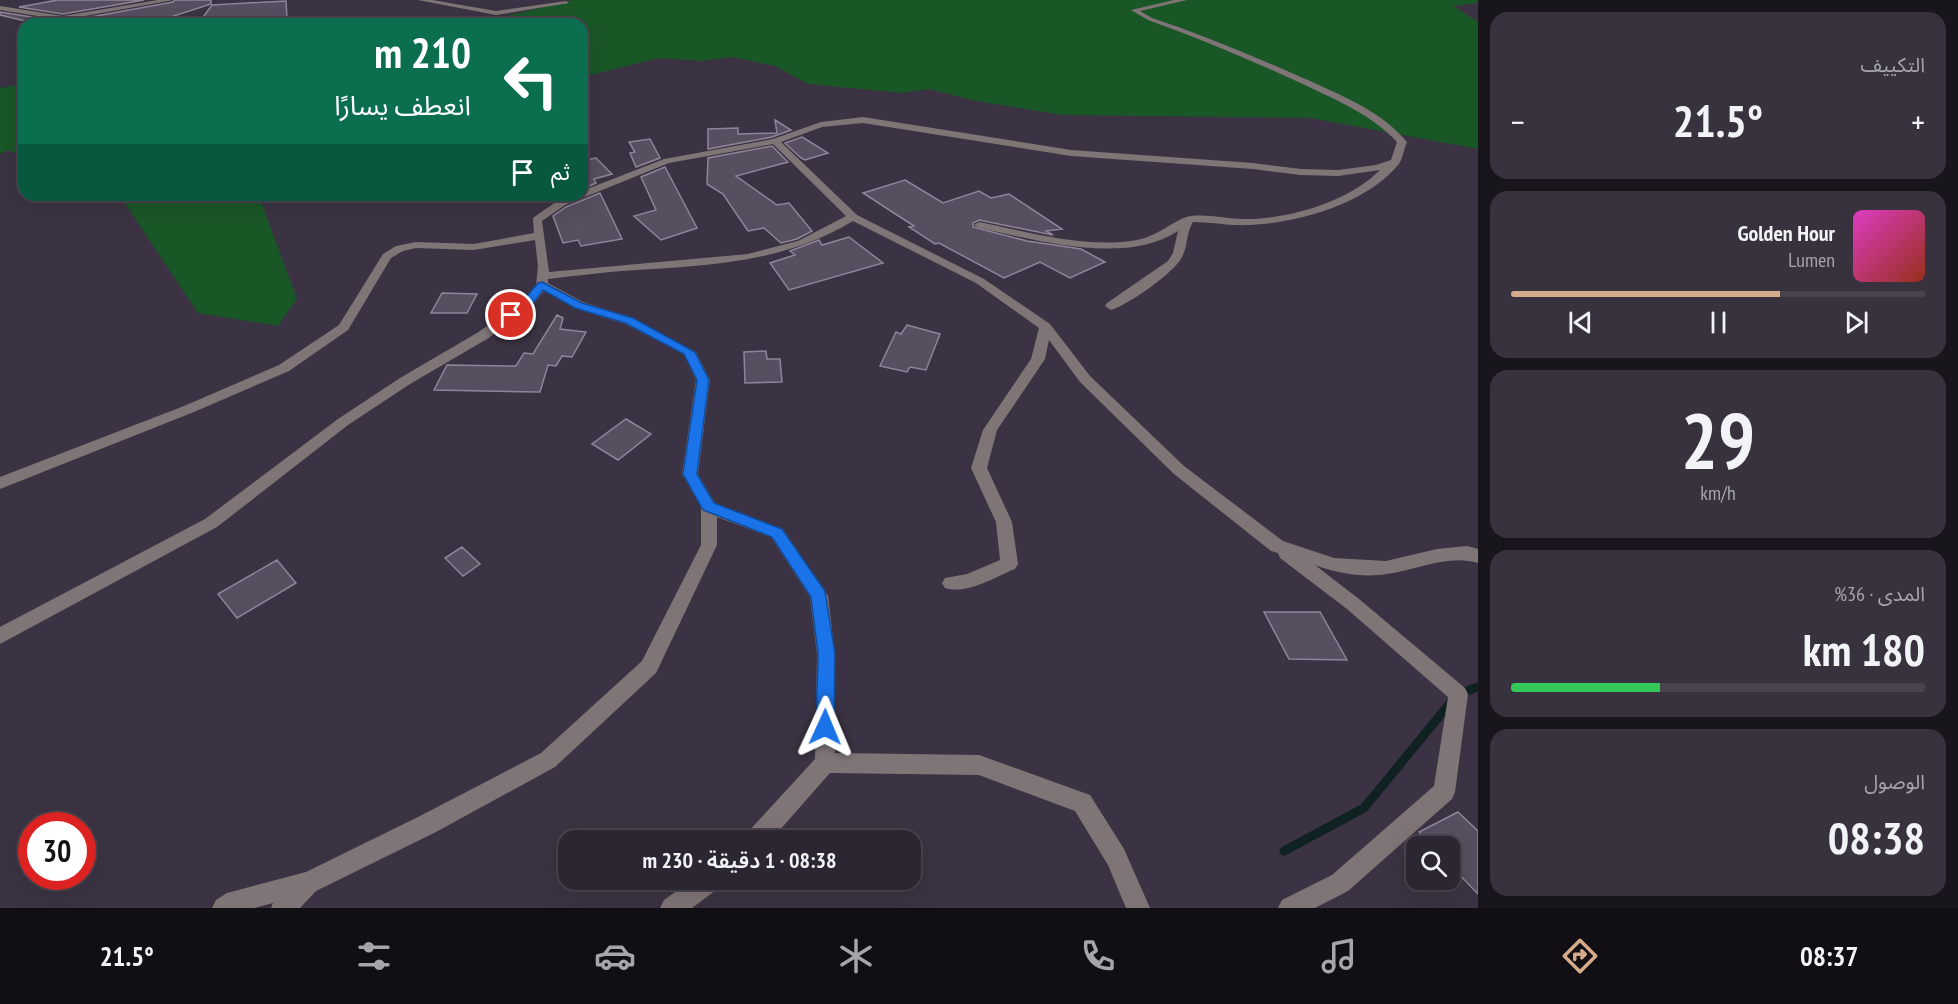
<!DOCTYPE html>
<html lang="ar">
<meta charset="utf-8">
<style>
body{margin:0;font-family:"PT Sans Narrow","Noto Sans Arabic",sans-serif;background:#38323e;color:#f1f3f6;direction:rtl;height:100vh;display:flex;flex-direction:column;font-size:22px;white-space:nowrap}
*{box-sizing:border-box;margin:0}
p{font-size:20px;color:#a6a5ac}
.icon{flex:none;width:33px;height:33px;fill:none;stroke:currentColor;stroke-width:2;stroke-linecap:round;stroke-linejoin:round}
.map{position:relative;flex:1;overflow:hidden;direction:ltr}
.side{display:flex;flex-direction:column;gap:12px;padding:12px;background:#18151c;width:480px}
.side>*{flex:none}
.banner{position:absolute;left:18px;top:18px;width:570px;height:183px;border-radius:18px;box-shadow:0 6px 24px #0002,0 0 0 2px #48434d;direction:rtl;background:#0b6e4f;color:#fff;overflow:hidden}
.controls{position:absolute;left:1406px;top:836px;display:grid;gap:12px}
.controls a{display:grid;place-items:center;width:54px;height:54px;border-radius:12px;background:#2c2632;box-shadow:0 6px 24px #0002,0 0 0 2px #48434d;font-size:30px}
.speed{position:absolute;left:18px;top:812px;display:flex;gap:12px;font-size:30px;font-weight:700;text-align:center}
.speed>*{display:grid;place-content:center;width:78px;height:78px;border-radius:50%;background:#2c2632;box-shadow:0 6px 24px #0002,0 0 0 2px #48434d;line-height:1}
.speed .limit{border:9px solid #d22;background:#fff;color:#111}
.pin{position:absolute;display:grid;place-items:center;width:51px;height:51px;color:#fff;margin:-26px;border:3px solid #fff;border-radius:50%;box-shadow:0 2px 6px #0007}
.me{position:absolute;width:66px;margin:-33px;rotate:1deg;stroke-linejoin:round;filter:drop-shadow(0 0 4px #0008)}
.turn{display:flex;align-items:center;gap:21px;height:126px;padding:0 18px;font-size:27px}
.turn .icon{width:78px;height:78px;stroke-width:2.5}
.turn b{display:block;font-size:42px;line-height:51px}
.then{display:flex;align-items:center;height:57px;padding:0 18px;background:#0003;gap:12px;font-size:22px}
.big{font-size:45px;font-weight:600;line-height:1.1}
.side .tile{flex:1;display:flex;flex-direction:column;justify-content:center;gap:9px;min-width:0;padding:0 21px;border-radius:18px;background:#38323e}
.side .dial{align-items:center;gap:0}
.dial b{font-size:78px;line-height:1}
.song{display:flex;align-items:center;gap:18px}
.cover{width:72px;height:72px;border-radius:9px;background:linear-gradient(135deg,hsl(310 70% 55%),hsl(10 70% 35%))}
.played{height:6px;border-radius:3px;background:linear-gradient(90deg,#d6ab8b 65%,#48434d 65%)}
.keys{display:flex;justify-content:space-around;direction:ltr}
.heat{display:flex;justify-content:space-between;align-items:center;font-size:33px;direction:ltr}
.charge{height:9px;border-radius:4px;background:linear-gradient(90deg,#34c759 36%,#48434d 0)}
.trip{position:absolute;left:558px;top:830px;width:363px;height:60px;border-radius:18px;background:#2c2632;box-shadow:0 6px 24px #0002,0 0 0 2px #48434d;font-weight:600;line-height:60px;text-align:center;direction:rtl}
.dock{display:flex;height:96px;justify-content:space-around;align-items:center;background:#120f14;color:#a6a5ac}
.dock .icon{width:42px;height:42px}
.dock .current{color:#d6ab8b}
.dock b{font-size:27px;color:#f1f3f6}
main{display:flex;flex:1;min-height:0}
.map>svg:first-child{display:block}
.green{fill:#1a5727}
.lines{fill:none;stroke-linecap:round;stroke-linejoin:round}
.stream{stroke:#0f2121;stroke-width:9}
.building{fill:#574e60;stroke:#8e8598;stroke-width:1.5}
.minor{fill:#807576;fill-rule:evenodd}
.route{fill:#1a73e8;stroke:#114b97;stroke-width:1.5}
</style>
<main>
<section class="side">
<div class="tile"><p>التكييف</p>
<div class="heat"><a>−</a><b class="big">21.5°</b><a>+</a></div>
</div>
<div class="tile">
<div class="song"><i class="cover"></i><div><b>Golden Hour</b><p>Lumen</p></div></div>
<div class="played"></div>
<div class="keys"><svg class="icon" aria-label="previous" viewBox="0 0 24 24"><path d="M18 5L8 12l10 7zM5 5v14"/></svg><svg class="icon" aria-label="pause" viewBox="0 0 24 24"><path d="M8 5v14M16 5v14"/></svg><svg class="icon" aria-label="next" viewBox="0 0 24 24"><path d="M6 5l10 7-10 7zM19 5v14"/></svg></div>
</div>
<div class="tile dial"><b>29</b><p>km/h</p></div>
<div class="tile"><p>المدى · 36%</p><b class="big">180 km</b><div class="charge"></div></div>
<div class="tile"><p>الوصول</p><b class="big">08:38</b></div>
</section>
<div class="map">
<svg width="1478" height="908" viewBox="0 0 1478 908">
<rect width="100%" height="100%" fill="#3b3343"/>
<path class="green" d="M 573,0 L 1478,0 L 1478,3 L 1453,6 L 1478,22 L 1478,149 L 1311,118 L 1063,115 L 976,101 L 929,89 L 902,93 L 808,84 L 775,66 L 732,57 L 702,61 L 659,58 L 582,77 L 582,24 L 456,24 L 507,16 Z
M 24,84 L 24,157 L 8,150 L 0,154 L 0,88 Z
M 113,195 L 266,195 L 260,199 L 297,299 L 278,326 L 198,313 L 122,199 Z"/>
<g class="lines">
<path class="stream" d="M 1458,694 L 1478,687
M 1284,851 L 1364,808 L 1451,702"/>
</g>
<path class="building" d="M 58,0 L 144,0 L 63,14 L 19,7 Z
M 175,0 L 211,0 L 211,4 L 149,24 L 97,19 L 76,24 L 58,24 L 50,21 L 38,24 L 0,15 L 0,12 L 63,22 L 173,2 Z
M 286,1 L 287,18 L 198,24 L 212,5 Z
M 775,120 L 791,130 L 772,137 L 708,149 L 708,129 L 738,128 L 738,134 L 777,133 Z
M 802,137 L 828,153 L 805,160 L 801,158 L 785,143 Z
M 650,139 L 660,158 L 636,167 L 630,153 L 635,152 L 629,142 Z
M 772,146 L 788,162 L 736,176 L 777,205 L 789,203 L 812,231 L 797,239 L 781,243 L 764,228 L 748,231 L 723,194 L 707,184 L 708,158 Z
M 582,153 L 585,160 L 596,158 L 612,174 L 594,179 L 596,183 L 582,189 Z
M 665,167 L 697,228 L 661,240 L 634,216 L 656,210 L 641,177 Z
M 905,180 L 943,203 L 979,191 L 991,198 L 1009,194 L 1062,229 L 1046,231 L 1053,235 L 979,220 L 973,223 L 973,227 L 1027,241 L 1081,249 L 1105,262 L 1070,278 L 1040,262 L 1004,278 L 939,243 L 935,244 L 909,227 L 914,226 L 863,193 Z
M 600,193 L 622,239 L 581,246 L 578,240 L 563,243 L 553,216 L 566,207 Z
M 849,237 L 883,263 L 789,290 L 770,263 L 795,255 L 790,251 L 819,240 L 822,245 Z
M 442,293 L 477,294 L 467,313 L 431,313 Z
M 557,315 L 563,318 L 560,329 L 586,332 L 572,357 L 562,356 L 556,366 L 548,365 L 540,392 L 434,390 L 447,365 L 516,366 L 524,353 L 533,354 Z
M 907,325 L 940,334 L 926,370 L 910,367 L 907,372 L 880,366 L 896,332 L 901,334 Z
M 766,351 L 767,359 L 780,359 L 782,382 L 745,383 L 744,352 Z
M 626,419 L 651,434 L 618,460 L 592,444 Z
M 462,547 L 480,564 L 463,576 L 445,558 Z
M 277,560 L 296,583 L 237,618 L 218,594 Z
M 1264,612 L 1320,612 L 1347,660 L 1289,659 Z
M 1458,812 L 1478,831 L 1478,894 L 1449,864 L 1449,846 L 1432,846 L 1419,832 Z"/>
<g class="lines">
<path class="minor" d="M 158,0 L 173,0 L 63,20 L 0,10 L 0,6 L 63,16 Z
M 418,0 L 432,0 L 496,11 L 566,1 L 569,3 L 496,15 Z
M 1174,0 L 1187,0 L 1140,11 L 1152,18 C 1206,36 1258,58 1310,81 C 1345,97 1382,112 1407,142 C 1404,148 1403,158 1399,164 C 1366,204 1299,223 1248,225 C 1230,226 1212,222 1193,222 C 1186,233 1188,246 1182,257 C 1174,273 1128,305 1111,310 L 1105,306 L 1107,303 L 1168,261 L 1173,253 L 1178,231 C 1124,266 1038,240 979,228 L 974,225 L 979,222 C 1029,232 1086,249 1137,240 C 1159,236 1176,218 1191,216 C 1209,214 1227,219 1245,219 C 1290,219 1348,202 1380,170 L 1338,176 L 1301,175 L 1253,169 L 1071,156 L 863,123 L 822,127 L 781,142 L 857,215 L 984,279 L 1050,324 L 1090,376 L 1184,466 L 1283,541 L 1334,558 L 1386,561 L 1437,549 L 1467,546 L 1478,549 L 1478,563 C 1448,554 1417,570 1387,574 C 1364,578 1336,573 1315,565 L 1359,599 L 1465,688 L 1468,694 L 1455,792 L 1452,799 L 1348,891 L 1315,908 L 1278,908 L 1282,900 L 1332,875 L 1434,786 L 1448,697 L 1347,609 L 1280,558 L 1278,553 L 1271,551 L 1174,474 L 1080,382 L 1049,340 L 1045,359 L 997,430 L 987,468 L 1012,522 L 1018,564 L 1015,569 C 995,577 967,595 945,588 L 942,583 L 945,578 L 967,574 L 1000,560 L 996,522 L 971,468 L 983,430 L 1031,359 L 1039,328 L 976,283 L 853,221 C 782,264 703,266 622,271 C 597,273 573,276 548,279 L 548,283 L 583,302 L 633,318 L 696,352 L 710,380 L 698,474 L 715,503 L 783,529 L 828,596 L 835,654 L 835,753 L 979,755 L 1090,795 L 1124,849 L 1150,908 L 1126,908 L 1108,865 L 1075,811 L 979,775 L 830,773 L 771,840 L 745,840 L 748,832 L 815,759 L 817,654 L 810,597 L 771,537 L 717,517 L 717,545 L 656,673 L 555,767 L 436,832 L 316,891 L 300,908 L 271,908 L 273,903 L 254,908 L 212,908 L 216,900 L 227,893 L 306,872 L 420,816 L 541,753 L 642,661 L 701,545 L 701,507 L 682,474 L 696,380 L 684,354 L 625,324 L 575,308 L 544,291 L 530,308 L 487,339 L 410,384 L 348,425 L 217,527 L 0,644 L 0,627 L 205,519 L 338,419 L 400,378 L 477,333 L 522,302 L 536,285 L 538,266 L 535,240 L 474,250 L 416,248 L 403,251 L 391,258 L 348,330 L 289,371 L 194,412 L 0,489 L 0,477 L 184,406 L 279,365 L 339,325 L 383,254 L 396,246 L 416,242 L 474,244 L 534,233 L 533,218 C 549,207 562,195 582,195 L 582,191 L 664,159 L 773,139 L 821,122 L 863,117 L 1071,150 L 1253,163 L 1301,169 L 1338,170 L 1376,165 L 1391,160 L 1397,142 C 1372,115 1338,101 1305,85 C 1253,61 1201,39 1148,20 L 1131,10 ZM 773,144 L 846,216 L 798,241 L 748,254 L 549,272 L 542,221 L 565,205 L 669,163 Z
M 693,879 L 724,879 L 720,887 L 692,908 L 660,908 L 664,900 Z"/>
</g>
<path class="route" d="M 542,282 L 582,303 L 633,318 L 695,352 L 709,380 L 697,474 L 714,503 L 782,529 L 825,591 L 835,654 L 834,727 L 832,733 L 825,735 L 819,733 L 816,727 L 818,654 L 811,597 L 772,537 L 703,510 L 683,474 L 697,380 L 684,354 L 625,323 L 575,308 L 543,290 C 535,301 523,320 507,318 L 507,313 L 522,302 L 538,283 Z"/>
</svg>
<div class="controls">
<a><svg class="icon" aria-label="search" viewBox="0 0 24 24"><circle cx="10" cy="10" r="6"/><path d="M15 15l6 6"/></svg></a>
</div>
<div class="speed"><div class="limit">30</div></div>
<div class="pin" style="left:511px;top:315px;background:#d93025"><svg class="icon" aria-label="arrive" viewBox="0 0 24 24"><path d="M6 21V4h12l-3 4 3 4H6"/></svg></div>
<svg class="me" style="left:825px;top:727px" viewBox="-20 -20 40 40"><path d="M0-17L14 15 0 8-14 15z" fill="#1a73e8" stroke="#fff" stroke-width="4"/></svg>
<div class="trip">08:38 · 1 دقيقة · 230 m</div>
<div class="banner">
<div class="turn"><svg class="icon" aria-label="left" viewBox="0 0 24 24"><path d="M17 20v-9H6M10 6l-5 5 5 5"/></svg><div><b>210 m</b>انعطف يسارًا</div></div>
<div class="then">ثم<svg class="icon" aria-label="arrive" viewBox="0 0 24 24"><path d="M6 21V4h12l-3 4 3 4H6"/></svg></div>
</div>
</div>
</main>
<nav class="dock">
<b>08:37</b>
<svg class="icon current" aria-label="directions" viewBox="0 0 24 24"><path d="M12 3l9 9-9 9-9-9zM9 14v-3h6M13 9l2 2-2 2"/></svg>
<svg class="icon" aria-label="music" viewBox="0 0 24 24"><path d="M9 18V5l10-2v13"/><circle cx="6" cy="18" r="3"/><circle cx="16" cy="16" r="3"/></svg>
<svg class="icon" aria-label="phone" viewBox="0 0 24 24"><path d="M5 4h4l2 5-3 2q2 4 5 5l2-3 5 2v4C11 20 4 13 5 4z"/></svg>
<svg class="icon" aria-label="climate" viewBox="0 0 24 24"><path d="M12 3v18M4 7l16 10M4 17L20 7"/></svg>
<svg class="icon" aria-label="car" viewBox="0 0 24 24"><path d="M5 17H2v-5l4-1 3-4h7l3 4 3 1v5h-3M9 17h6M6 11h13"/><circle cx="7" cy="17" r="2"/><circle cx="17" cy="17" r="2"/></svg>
<svg class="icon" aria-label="filters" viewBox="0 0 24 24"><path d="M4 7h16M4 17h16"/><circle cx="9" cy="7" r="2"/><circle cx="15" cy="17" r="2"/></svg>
<b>21.5°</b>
</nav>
